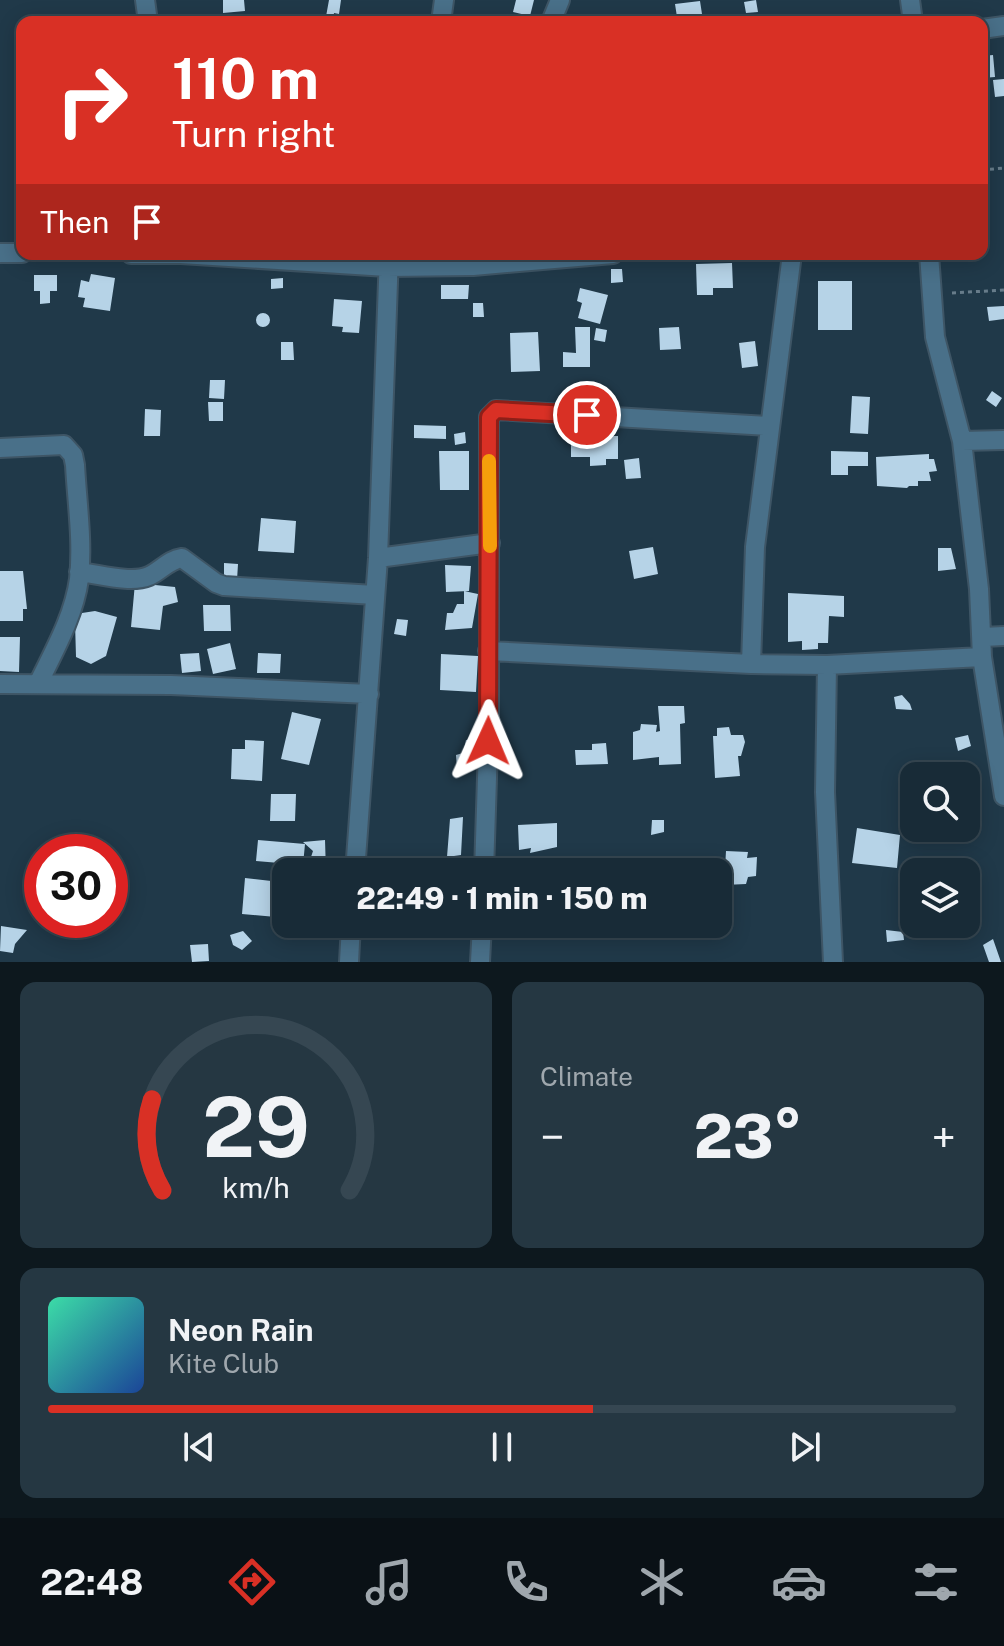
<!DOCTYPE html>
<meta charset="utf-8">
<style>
body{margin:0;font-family:"Public Sans",sans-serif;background:#253742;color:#f1f3f6;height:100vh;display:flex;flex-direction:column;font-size:30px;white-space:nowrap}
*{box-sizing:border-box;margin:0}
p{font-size:26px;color:#9fa7ad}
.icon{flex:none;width:44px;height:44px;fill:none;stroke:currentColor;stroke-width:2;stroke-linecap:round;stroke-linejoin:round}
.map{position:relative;height:962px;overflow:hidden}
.side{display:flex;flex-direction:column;gap:20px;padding:20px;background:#0d181e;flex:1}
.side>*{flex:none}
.banner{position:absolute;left:16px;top:16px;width:972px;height:244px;border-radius:16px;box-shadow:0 4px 20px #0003,0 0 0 2px #364752;background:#d93025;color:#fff;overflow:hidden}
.buttons{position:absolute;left:900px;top:762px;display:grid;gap:16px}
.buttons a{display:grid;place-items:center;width:80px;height:80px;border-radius:16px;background:#182b37;box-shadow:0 4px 20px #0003,0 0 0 2px #364752;font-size:40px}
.speed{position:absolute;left:24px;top:834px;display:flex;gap:16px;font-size:40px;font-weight:700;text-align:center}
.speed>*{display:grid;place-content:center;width:104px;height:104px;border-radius:50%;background:#182b37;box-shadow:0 4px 20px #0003,0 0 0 2px #364752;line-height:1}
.speed .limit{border:12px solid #d22;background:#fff;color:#111}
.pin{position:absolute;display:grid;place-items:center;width:68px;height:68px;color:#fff;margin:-34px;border:4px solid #fff;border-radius:50%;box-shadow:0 2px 8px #0007}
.me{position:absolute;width:88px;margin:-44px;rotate:1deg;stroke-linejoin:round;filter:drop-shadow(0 0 6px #0008)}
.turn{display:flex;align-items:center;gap:28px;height:168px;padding:0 24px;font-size:36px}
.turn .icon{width:104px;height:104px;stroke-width:2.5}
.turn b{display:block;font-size:56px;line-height:68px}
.then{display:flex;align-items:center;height:76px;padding:0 24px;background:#0003;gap:16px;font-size:30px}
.big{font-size:60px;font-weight:800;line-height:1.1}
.side .card{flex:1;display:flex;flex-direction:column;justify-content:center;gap:12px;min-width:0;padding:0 28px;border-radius:16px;background:#253742}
.side .dial{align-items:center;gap:0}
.dial svg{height:208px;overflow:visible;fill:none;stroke:#364752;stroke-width:7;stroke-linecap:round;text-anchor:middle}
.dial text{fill:#f1f3f6;stroke:none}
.song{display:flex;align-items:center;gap:24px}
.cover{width:96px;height:96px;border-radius:12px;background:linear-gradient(135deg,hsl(160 70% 55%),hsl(220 70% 35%))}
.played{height:8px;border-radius:4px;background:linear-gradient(90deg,#d93025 60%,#364752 60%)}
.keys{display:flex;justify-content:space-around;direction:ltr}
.heat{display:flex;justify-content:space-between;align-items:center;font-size:44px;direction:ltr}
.side .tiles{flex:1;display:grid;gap:20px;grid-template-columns:1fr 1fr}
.card:last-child{grid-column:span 2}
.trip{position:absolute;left:272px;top:858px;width:460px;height:80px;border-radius:16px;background:#182b37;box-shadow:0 4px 20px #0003,0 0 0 2px #364752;font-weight:800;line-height:80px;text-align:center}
.dock{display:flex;height:128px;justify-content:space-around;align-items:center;background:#0a1116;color:#9fa7ad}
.dock .icon{width:56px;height:56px}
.dock .on{color:#d93025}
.dock b{font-size:36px;color:#f1f3f6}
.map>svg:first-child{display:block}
.building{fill:#b6d3e7}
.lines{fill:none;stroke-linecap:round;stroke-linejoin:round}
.street-casing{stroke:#3e5565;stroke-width:22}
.path{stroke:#677c8a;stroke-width:3;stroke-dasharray:4 4;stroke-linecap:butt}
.street{stroke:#497089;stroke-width:18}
.route-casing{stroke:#8d1f18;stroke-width:20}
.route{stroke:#d93025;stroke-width:14}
.slow{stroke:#f59e0b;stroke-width:14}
</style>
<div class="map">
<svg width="1004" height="962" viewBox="0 0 1004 962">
<rect width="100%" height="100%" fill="#203949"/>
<path class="building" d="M 223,0 L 244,0 L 245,11 L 223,13 Z
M 329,0 L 341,0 L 339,14 L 334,13 L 333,22 L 325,22 Z
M 516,0 L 534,0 L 530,16 L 513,12 Z
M 756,0 L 758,12 L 746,13 L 744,2 Z
M 700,1 L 702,14 L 677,17 L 675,4 Z
M 599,15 L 633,19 L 633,22 L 598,22 Z
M 782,15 L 782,22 L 761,22 L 761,16 Z
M 993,55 L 995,77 L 982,78 L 982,56 Z
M 1004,79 L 1004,96 L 995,97 L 993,80 Z
M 732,263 L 733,288 L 713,288 L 713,295 L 697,295 L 696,264 Z
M 611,269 L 622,269 L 623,282 L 611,283 Z
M 91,274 L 115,278 L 110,311 L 83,307 L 85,298 L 78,297 L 81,280 L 89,282 Z
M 34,275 L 57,275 L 57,291 L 50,291 L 50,303 L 40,304 L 40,291 L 34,291 Z
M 283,278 L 283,288 L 271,289 L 271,279 Z
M 818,281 L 852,281 L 852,330 L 818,330 Z
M 441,285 L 469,285 L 468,299 L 441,299 Z
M 580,288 L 608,295 L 600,324 L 578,318 L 582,303 L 577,301 Z
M 334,299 L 362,301 L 359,333 L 342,332 L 343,327 L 332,326 Z
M 473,303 L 483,303 L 484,317 L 473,317 Z
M 1004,306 L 1004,319 L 989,321 L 987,307 Z
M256 320a7 7 0 1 1 14 0a7 7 0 1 1-14 0Z
M 575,327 L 590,327 L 590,367 L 563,367 L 563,352 L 576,353 Z
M 679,327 L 681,349 L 660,350 L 659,328 Z
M 596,328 L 607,330 L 605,342 L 594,340 Z
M 538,332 L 540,371 L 511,372 L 510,333 Z
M 755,341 L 758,366 L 742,368 L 739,343 Z
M 281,342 L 293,342 L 294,360 L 281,360 Z
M 210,380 L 225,380 L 224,399 L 209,398 Z
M 992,391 L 1002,398 L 996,407 L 986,400 Z
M 852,396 L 870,397 L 868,434 L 850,433 Z
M 208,402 L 223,402 L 223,421 L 209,421 Z
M 145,409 L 161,410 L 160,436 L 144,436 Z
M 414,425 L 446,426 L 446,439 L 414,438 Z
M 465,432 L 466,443 L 455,445 L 454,434 Z
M 571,436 L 618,436 L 618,459 L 606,459 L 606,465 L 590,466 L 590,457 L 571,457 Z
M 439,451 L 469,451 L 469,490 L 440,490 Z
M 831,451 L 868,452 L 868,466 L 848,466 L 848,475 L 831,475 Z
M 929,454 L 929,459 L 934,459 L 937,471 L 929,472 L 931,481 L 918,481 L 918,486 L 909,486 L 907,488 L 877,486 L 876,457 Z
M 639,458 L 641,478 L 626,479 L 624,460 Z
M 261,518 L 296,521 L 294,553 L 258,551 Z
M 653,547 L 658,574 L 634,579 L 629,551 Z
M 938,548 L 951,548 L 956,569 L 938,571 Z
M 224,563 L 238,564 L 237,580 L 224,579 Z
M 445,565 L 471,566 L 469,591 L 446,592 Z
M 0,571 L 23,571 L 27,609 L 23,609 L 23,621 L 0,621 Z
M 135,583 L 175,587 L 178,602 L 163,606 L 160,630 L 131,627 Z
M 464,591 L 478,594 L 472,628 L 445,630 L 447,613 L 453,613 L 457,604 L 464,604 Z
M 788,593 L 844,596 L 844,617 L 829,616 L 828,643 L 818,643 L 818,649 L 802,650 L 802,641 L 788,642 Z
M 203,605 L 230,605 L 231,631 L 204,631 Z
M 95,611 L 117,617 L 106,656 L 91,664 L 76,657 L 75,622 L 82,613 Z
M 397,619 L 408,620 L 406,636 L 394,634 Z
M 0,637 L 20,637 L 19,672 L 0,671 Z
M 230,643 L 236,669 L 213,674 L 207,649 Z
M 199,653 L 201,671 L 182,673 L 180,654 Z
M 258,653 L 281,654 L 280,673 L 257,673 Z
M 441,654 L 478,656 L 476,692 L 440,690 Z
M 902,695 L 910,704 L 912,710 L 896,709 L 894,697 Z
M 658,706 L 684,706 L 685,723 L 680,724 L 681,764 L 659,765 L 659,757 L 633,760 L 633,732 L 640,730 L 641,724 L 657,725 L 656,732 L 660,731 Z
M 292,712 L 321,719 L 309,765 L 281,759 Z
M 729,727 L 731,735 L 743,735 L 745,742 L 741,756 L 738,756 L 740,776 L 715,778 L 713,736 L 717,736 L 717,728 Z
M 968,735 L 971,746 L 958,751 L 955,738 Z
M 475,739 L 473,769 L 457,769 L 456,755 L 463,753 L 466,740 Z
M 245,740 L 264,741 L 262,781 L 231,779 L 232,749 L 245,749 Z
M 606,743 L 608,764 L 576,765 L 575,750 L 592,750 L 592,744 Z
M 271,794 L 296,794 L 295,821 L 270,821 Z
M 463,817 L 461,855 L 447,857 L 450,819 Z
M 652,820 L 664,820 L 664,832 L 651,835 Z
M 557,823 L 557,847 L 530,853 L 531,848 L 519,850 L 518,825 Z
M 857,828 L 900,835 L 897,868 L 852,863 Z
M 258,840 L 305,844 L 303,865 L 256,861 Z
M 325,840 L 326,872 L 306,872 L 313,851 L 303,842 Z
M 726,851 L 748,852 L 747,858 L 757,857 L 756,876 L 748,877 L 746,884 L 724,885 Z
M 245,878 L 280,882 L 276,917 L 242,914 Z
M 587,924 L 625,924 L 625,934 L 588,939 Z
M 1,926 L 27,930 L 15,944 L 13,953 L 0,951 Z
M 886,930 L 903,932 L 904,940 L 887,942 Z
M 243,931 L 252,941 L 242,950 L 233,945 L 230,935 Z
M 993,939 L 1001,962 L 989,962 L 983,945 Z
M 208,944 L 209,961 L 192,962 L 190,945 Z"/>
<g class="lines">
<defs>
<path id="street" d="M 145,0 L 148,22
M 910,0 L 913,22
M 441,22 L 444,0
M 551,22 L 560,0
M 982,29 L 1004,26
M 0,253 L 22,253
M 131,254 L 181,254 L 387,267 L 473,266 L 613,254
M 929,254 L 935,337 L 962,441 L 979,589 L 982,657 L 1004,796
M 962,441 L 1004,440
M 0,448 L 64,445 L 73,455 L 75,465 C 77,502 83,541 79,579 C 74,616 54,651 38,684
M 378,558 L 490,543
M 79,572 C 99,574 130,584 149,576 C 162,570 168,560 182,558 L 216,583 L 224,586 L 375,595
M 983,637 L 1004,636
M 488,651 L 751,664 L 827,665 L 982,657
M 751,664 L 755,547 L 792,254
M 827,665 L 825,792 L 833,962
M 0,684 L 171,685 L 369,694
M 355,872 L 378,558 L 389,254
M 484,872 L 489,715 L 489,417 L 496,410 L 770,426
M 349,962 L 351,924
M 480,962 L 482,924"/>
</defs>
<use href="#street" class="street-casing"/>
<path class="path" d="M 982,170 L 1004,168
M 952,293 L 1004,290"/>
<use href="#street" class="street"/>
</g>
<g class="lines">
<defs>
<path id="route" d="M 488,741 L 489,417 L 496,410 L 587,415"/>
</defs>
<use href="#route" class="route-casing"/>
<use href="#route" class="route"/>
<path class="slow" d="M 489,461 L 490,546"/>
</g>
</svg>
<div class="buttons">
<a><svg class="icon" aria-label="search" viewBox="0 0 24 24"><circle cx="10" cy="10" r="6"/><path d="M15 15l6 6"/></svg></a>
<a><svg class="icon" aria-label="layers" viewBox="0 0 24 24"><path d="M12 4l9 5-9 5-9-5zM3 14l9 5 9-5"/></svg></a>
</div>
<div class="speed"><div class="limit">30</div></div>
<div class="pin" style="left:587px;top:415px;background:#d93025"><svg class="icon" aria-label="arrive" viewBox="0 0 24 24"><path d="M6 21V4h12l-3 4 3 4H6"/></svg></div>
<svg class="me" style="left:488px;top:741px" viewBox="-20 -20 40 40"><path d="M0-17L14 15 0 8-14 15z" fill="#d93025" stroke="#fff" stroke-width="4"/></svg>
<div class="trip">22:49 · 1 min · 150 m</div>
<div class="banner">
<div class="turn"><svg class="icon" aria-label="right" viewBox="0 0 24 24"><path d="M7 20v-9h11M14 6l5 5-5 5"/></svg><div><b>110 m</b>Turn right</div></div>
<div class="then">Then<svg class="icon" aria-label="arrive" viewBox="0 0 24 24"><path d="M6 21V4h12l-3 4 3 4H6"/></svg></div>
</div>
</div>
<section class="side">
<div class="tiles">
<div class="card dial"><svg viewBox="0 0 100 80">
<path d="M14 69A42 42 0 1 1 86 69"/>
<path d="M14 69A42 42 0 0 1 10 34" stroke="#d93025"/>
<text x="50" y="56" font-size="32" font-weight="700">29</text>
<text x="50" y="72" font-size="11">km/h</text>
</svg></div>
<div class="card"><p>Climate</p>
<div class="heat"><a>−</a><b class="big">23°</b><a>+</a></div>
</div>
<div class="card">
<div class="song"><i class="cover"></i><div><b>Neon Rain</b><p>Kite Club</p></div></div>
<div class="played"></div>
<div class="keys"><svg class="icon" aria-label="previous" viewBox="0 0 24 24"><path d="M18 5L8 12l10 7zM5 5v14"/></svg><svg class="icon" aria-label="pause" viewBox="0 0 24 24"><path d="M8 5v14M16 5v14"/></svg><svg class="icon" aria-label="next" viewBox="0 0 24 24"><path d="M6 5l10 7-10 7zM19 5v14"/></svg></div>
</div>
</div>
</section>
<nav class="dock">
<b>22:48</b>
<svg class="icon on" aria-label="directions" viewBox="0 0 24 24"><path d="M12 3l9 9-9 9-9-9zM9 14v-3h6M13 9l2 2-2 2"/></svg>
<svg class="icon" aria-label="music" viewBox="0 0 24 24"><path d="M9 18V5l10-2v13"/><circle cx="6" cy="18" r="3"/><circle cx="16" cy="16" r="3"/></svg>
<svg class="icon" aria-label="phone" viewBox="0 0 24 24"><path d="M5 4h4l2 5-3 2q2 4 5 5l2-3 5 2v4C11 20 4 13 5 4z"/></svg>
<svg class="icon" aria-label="climate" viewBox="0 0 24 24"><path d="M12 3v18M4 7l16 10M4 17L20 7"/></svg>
<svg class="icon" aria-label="car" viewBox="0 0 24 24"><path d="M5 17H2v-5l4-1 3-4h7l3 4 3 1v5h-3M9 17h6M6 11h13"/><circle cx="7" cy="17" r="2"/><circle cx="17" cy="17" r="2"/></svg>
<svg class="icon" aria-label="filters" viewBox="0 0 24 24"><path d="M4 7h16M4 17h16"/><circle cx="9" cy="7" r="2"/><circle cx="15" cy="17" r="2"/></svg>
</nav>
